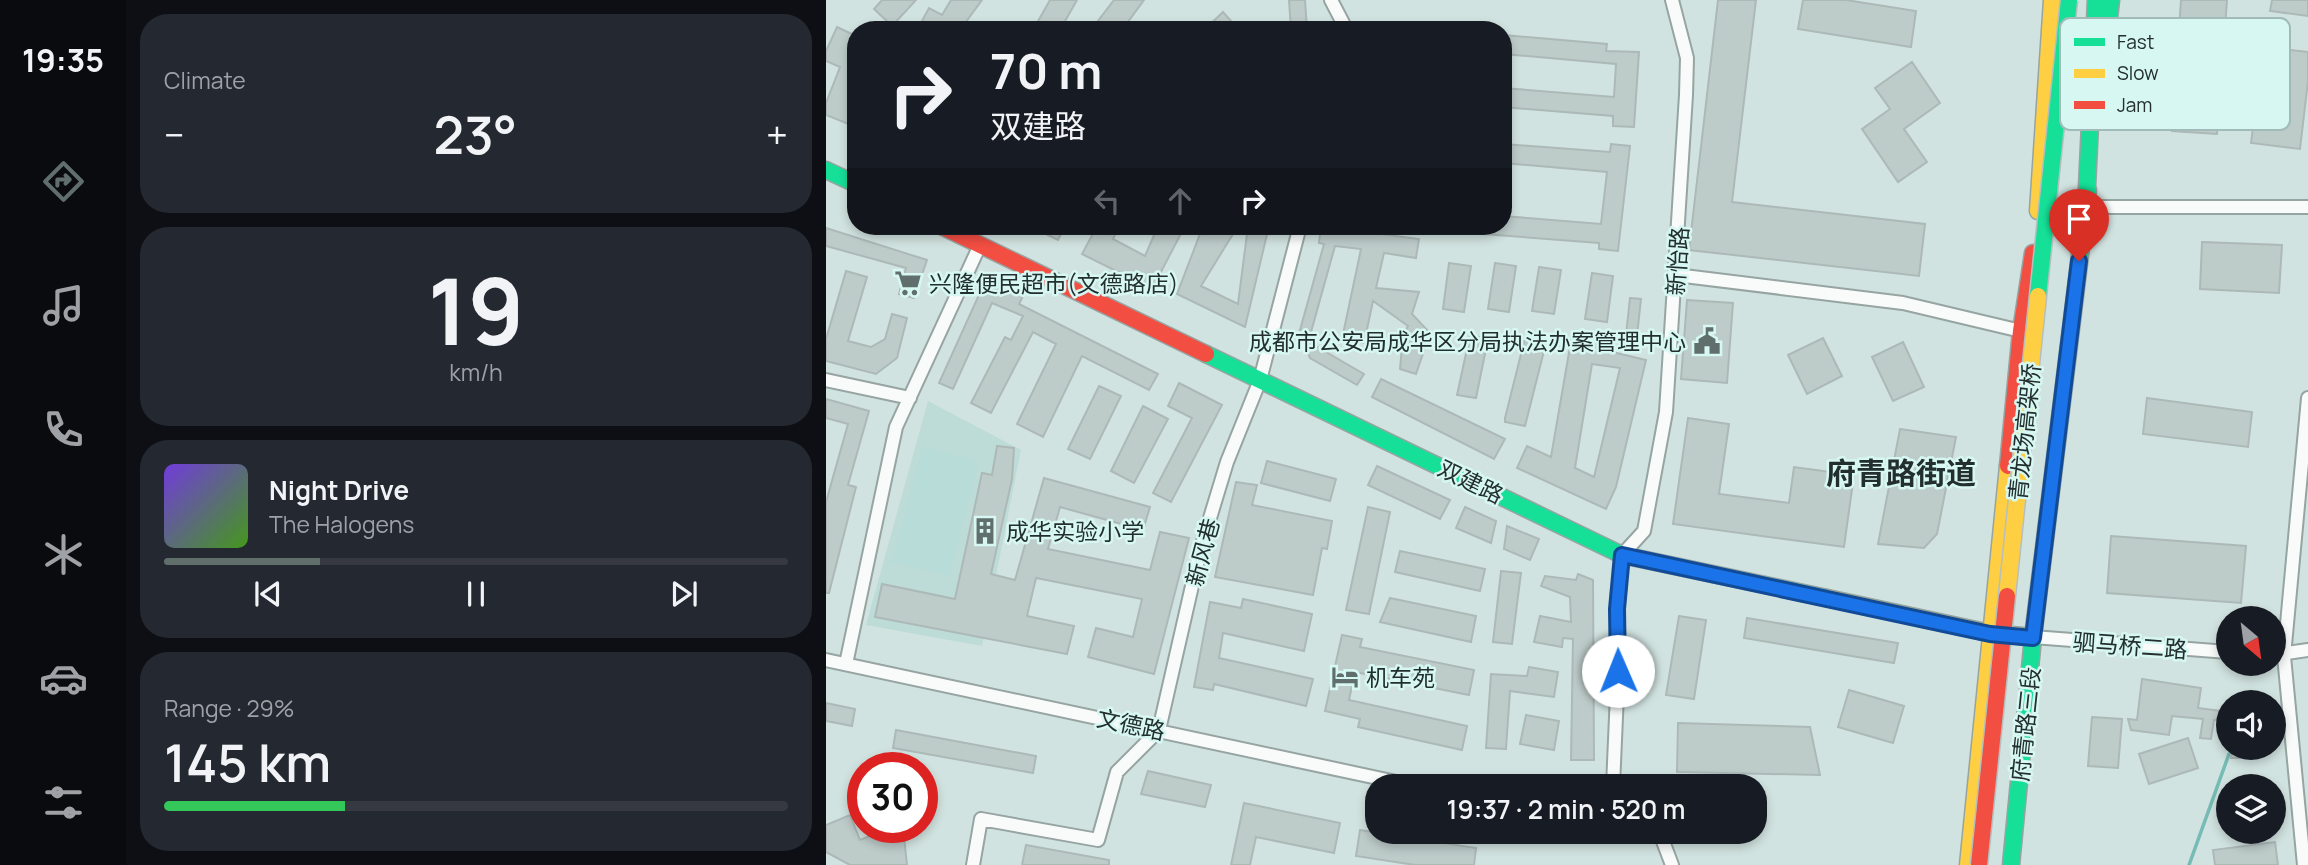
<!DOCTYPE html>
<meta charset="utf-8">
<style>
body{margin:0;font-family:Manrope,"Noto Sans SC",sans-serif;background:#242831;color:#f1f3f6;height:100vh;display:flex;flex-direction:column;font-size:26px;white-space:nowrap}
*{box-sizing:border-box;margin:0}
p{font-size:23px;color:#9ea1a6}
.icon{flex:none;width:38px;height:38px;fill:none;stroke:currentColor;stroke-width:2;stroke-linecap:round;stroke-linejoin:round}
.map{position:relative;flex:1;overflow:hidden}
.drawer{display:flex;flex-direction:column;gap:14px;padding:14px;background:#0d0f14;width:700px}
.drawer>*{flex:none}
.hud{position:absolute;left:21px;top:21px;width:665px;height:214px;border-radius:28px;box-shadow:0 4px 10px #0003;background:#171b24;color:#f1f3f6;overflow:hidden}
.needle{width:46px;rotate:151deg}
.fabs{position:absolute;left:1390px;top:606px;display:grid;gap:14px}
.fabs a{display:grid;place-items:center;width:70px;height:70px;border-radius:50%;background:#171b24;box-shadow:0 4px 10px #0003;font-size:35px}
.speed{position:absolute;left:21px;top:752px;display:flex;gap:14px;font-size:35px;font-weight:700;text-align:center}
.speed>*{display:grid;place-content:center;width:91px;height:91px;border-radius:50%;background:#171b24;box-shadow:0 4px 10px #0003;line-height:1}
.speed .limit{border:10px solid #d22;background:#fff;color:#111}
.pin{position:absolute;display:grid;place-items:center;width:60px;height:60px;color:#fff;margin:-72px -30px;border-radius:50% 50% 50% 0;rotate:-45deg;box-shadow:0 0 7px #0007}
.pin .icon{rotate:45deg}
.me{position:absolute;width:77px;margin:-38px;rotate:359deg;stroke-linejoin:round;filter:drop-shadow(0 0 5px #0008)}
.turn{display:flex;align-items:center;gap:24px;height:147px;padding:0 28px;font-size:32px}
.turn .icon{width:91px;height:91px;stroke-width:2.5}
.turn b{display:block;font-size:49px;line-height:60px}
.lanes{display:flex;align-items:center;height:66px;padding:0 28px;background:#0003;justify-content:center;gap:35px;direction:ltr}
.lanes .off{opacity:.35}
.big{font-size:52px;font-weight:600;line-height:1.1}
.drawer .tile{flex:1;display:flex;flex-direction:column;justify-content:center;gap:10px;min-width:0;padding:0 24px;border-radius:28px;background:#242831}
.drawer .dial{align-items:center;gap:0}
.dial b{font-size:91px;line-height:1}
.song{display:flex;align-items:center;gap:21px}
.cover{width:84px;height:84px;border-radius:10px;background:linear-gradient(135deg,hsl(260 70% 55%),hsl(100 70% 35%))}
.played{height:7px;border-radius:4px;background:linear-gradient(90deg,#606e6c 25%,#363941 25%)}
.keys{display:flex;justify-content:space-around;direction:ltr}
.heat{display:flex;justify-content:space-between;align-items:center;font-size:38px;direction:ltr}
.charge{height:10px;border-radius:5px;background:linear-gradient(90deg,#34c759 29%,#363941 0)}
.trip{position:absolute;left:539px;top:774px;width:402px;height:70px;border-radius:28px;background:#171b24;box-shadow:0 4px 10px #0003;font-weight:600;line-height:70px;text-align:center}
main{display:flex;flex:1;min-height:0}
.tabs{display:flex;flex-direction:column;width:126px;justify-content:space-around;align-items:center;background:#090b0e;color:#9ea1a6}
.tabs .icon{width:49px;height:49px}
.tabs .on{color:#606e6c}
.tabs b{font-size:32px;color:#f1f3f6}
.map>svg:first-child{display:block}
.built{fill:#bddbd7}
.green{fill:#b8dcd8}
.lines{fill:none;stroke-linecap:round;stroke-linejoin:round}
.stream{stroke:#76bbb5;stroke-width:3.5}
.building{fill:#bdcbc9;stroke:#acb9b7;stroke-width:2;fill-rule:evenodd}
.street-casing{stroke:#96a4a2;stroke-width:16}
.fast-casing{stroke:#96a4a2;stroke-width:19}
.slow-casing{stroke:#96a4a2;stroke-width:19}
.jam-casing{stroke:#96a4a2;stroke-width:19}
.street{stroke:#f8fbfa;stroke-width:12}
.fast{stroke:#16e098;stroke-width:16}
.slow{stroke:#ffcf43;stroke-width:16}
.jam{stroke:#f24e42;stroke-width:16}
.fast-bridge-casing{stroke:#b6bfbe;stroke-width:19;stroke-linecap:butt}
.slow-bridge-casing{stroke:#b6bfbe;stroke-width:19;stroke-linecap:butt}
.jam-bridge-casing{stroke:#b6bfbe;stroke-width:19;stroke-linecap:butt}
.fast-bridge{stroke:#16e098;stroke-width:16}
.slow-bridge{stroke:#ffcf43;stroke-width:16}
.jam-bridge{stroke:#f24e42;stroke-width:16}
.route-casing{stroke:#114b97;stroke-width:18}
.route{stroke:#1a73e8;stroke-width:12}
.labels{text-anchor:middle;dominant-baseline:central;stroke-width:5;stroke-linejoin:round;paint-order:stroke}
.street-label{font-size:23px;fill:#232f2e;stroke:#d7f7f3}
.poi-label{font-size:23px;fill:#232f2e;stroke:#d7f7f3;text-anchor:start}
.district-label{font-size:30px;font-weight:bold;fill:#232f2e;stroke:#d7f7f3}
.key{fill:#d7f7f3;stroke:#a1bbb8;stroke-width:2}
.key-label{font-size:19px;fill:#232f2e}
</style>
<main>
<nav class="tabs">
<b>19:35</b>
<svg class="icon on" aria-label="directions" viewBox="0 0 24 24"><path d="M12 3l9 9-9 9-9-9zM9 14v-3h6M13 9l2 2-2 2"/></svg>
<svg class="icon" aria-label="music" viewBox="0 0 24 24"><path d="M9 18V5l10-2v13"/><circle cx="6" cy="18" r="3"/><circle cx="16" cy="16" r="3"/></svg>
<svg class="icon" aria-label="phone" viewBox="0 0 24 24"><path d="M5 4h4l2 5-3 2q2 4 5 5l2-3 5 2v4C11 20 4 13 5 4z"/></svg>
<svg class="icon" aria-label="climate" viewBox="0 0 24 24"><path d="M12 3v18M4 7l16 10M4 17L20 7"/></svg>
<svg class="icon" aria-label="car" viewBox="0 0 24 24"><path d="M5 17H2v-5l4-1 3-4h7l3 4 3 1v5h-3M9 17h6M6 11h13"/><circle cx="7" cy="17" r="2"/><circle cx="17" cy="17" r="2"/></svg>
<svg class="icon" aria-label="filters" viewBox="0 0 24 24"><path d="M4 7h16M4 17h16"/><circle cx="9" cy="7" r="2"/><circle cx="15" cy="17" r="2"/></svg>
</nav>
<section class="drawer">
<div class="tile"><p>Climate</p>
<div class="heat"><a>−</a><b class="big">23°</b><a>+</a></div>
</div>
<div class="tile dial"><b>19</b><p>km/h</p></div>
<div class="tile">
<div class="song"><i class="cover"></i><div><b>Night Drive</b><p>The Halogens</p></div></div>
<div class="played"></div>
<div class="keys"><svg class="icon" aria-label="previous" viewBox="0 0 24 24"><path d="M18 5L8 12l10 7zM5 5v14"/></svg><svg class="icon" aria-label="pause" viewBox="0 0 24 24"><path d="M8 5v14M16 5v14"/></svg><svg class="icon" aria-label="next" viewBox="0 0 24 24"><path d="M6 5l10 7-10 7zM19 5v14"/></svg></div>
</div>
<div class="tile"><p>Range · 29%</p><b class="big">145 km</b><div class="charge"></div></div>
</section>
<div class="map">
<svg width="1482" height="865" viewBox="0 0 1482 865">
<rect width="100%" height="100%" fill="#d1e3e0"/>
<path class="built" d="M 102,401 L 195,450 L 156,646 L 40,625 Z"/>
<path class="green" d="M 97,447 L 153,461 L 123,576 L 66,562 Z"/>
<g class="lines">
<path class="stream" d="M 1363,865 L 1403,754"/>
</g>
<path class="building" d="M 56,0 L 90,0 L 66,26 L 48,9 Z
M 125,0 L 156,0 L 134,30 L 91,30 L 103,8 L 116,15 Z
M 224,0 L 251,0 L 234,30 L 207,30 Z
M 288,0 L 318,0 L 296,30 L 265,30 Z
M 463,0 L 479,0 L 481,30 L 465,30 Z
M 892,0 L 930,0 L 906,202 L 1099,224 L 1093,276 L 863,250 Z
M 977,0 L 1020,0 L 1090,11 L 1085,47 L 972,29 Z
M 1355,0 L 1401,0 L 1391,134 L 1346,131 Z
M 1446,0 L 1482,0 L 1482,16 L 1444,11 Z
M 397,12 L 413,30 L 378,30 Z
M 11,27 L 30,36 L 30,127 L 0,115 L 0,103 L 14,67 L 0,61 L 0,51 Z
M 677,35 L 781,44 L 780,51 L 813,52 L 808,127 L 787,126 L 787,116 L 677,107 L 677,88 L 788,97 L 790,64 L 677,54 Z
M 1437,47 L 1482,52 L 1482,81 L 1474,149 L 1425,143 Z
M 1086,62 L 1114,103 L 1078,129 L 1101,162 L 1072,182 L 1036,129 L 1064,109 L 1049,88 Z
M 677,144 L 784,152 L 785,144 L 804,146 L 792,251 L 773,249 L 773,243 L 644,233 L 645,226 L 677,226 L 677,216 L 775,224 L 781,172 L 677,163 Z
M 203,226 L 239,226 L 232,240 Z
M 271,226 L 293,226 L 287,239 L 319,256 L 332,226 L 359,226 L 326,289 L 256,254 Z
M 377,226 L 393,226 L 407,234 L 375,286 L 412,304 L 422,226 L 443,226 L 419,327 L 351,294 Z
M 495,226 L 593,239 L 590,258 L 558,253 L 550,288 L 593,292 L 586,314 L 604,333 L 590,374 L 574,369 L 577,335 L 582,326 L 547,301 L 538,343 L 516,339 L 535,249 L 509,246 L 485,332 L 474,330 L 498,244 L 493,243 Z
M 0,228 L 101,260 L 88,298 L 73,294 L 80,268 L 0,246 Z
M 1376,242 L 1456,245 L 1453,293 L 1374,289 Z
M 623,263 L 645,266 L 638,312 L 617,309 Z
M 669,263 L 690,266 L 683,312 L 662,309 Z
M 713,267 L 735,270 L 728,314 L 706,311 Z
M 20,271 L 41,277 L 22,341 L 45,347 L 59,339 L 66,314 L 81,318 L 71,358 L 50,374 L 0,361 L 0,339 Z
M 766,273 L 787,276 L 781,322 L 759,319 Z
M 161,277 L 198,294 L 193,304 L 332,374 L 323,390 L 256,356 L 217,437 L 191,424 L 230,344 L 207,332 L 165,413 L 145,403 L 179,337 L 185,340 L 197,316 L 166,303 L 127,389 L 113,383 Z
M 804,298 L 815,299 L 811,336 L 800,335 Z
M 861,300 L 907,303 L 901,383 L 855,379 Z
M 644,335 L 662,339 L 650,398 L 631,395 Z
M 746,335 L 784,341 L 782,351 L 820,360 L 790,487 L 780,509 L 691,468 L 701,446 L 725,457 ZM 766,364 L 794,368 L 768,477 L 749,468 Z
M 476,338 L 538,374 L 531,385 L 484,358 Z
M 699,338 L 720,343 L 699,426 L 679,422 L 679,418 Z
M 997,338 L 1016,376 L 981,394 L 962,355 Z
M 1077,342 L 1098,387 L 1067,401 L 1046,357 Z
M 555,379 L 679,439 L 668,459 L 546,397 Z
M 353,383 L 396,405 L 345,502 L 327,493 L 366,418 L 342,406 Z
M 273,386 L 295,396 L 264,459 L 242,449 Z
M 1321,398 L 1426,412 L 1422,447 L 1317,434 Z
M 0,399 L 43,411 L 22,485 L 30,487 L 3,593 L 0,593 L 0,502 L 22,424 L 0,418 Z
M 317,406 L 342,419 L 308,483 L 285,471 Z
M 862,418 L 903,424 L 893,494 L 963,503 L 968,467 L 1028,475 L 1018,547 L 847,524 Z
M 1074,429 L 1130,437 L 1111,534 L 1098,548 L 1052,544 Z
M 171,446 L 188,448 L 186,479 L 165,574 L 189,580 L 218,478 L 324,507 L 317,530 L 234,507 L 222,549 L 324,570 L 334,532 L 363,538 L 328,674 L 262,657 L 270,628 L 307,637 L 316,599 L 210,578 L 201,616 L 248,626 L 241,654 L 49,617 L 56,584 L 129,599 L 156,473 L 166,475 Z
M 441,461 L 510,479 L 504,501 L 435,483 Z
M 551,466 L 624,500 L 614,519 L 542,485 Z
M 410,482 L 431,485 L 426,505 L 506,521 L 501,549 L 496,548 L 487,595 L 389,577 Z
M 542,507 L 564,512 L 543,614 L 520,610 Z
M 639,507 L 670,521 L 665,543 L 630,528 Z
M 681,526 L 713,539 L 704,560 L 678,549 Z
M 1285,536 L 1420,546 L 1415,603 L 1281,593 Z
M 574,551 L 659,569 L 654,591 L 569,572 Z
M 675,571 L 695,573 L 686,644 L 667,642 Z
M 752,574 L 767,580 L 768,760 L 745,760 L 747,639 L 737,638 L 736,647 L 708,642 L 714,616 L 745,622 L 744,597 L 715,586 L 719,576 L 750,580 Z
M 564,598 L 650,616 L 645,642 L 554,622 Z
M 417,599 L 486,614 L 478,651 L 397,633 L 393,658 L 487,679 L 480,706 L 388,684 L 387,690 L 368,687 L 384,602 L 415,608 Z
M 853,616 L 880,620 L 868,699 L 840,695 Z
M 921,618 L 1072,643 L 1068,663 L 918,638 Z
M 516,635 L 536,639 L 534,647 L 648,670 L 643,695 L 529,672 L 523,700 L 641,726 L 636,750 L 532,727 L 534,719 L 499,711 Z
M 703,667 L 732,672 L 728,697 L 684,691 L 680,749 L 660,748 L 665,674 L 701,676 Z
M 1316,679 L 1375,688 L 1372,708 L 1402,712 L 1402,722 L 1388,720 L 1385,739 L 1374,738 L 1377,719 L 1346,716 L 1343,735 L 1305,730 L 1302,719 L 1311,720 Z
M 1023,690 L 1078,706 L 1067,743 L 1012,727 Z
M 0,703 L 29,709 L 26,726 L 0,721 Z
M 700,715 L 733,721 L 728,750 L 694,744 Z
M 1266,717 L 1296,719 L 1292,768 L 1262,766 Z
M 852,723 L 984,727 L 994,775 L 851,772 Z
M 70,730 L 210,756 L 207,773 L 67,748 Z
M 1362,738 L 1372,768 L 1323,784 L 1313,754 Z
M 1406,747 L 1417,747 L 1416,758 L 1405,758 Z
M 322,771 L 385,785 L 379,807 L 315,794 Z
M 418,803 L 514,823 L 508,853 L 430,837 L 424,865 L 405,865 Z
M 24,815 L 34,840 L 56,831 L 54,828 L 100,828 L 78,837 L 81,865 L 24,865 L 0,852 L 0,825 Z
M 534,830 L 650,848 L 648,865 L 589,865 L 530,856 Z
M 1449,842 L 1452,865 L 1389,865 L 1387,850 Z
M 200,845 L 283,860 L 283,865 L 196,865 Z"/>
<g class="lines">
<defs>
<path id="street" d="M 505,0 L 517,23 L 517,30
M 1260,207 L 1482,207
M 850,275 L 1077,303 L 1195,331
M 0,380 L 84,398
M 1207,637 L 1402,652
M 1447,655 L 1482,650
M 0,660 L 589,786
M 20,664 L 70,427 L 154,245
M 787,786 L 792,671 L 791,609 L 796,555 L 818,531 L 840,412 L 860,95 L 861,58 L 846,0
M 820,831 L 835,836 L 846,865
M 147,865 L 155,819 L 272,840 L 291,772 L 333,730 L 374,551 L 401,462 L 434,380 L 474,226
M 1478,865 L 1458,656 L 1482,398"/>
<path id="fast" d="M 1276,81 L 1285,0
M 0,170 L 30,184
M 1260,207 L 1270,0
M 380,354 L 796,555 L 1001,598
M 1185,865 L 1207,637 L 1262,190"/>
<path id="slow" d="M 1212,211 L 1226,0
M 1001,598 L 1164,633 L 1207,637
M 1142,865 L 1182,466"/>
<path id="jam" d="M 115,226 L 380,354
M 1182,466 L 1195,331 L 1207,253"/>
</defs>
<use href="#street" class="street-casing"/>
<use href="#fast" class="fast-casing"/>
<use href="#slow" class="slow-casing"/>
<use href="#jam" class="jam-casing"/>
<use href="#street" class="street"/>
<use href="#fast" class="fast"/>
<use href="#slow" class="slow"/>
<use href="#jam" class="jam"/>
<defs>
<path id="fast-bridge" d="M 1212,296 L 1243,0"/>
<path id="slow-bridge" d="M 1181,596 L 1212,296"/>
<path id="jam-bridge" d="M 1153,865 L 1181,596"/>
</defs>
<use href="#fast-bridge" class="fast-bridge-casing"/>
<use href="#slow-bridge" class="slow-bridge-casing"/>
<use href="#jam-bridge" class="jam-bridge-casing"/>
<use href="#fast-bridge" class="fast-bridge"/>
<use href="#slow-bridge" class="slow-bridge"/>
<use href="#jam-bridge" class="jam-bridge"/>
</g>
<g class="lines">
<defs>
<path id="route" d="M 792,671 L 791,609 L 796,555 L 1164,634 L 1207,638 L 1253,261"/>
</defs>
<use href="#route" class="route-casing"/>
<use href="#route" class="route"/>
</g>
<defs>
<symbol id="supermarket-bare" viewBox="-9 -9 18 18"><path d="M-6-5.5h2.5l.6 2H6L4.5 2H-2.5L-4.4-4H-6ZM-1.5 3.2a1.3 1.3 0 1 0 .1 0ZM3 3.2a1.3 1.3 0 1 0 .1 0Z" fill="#606e6c" stroke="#d7f7f3" stroke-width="2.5" paint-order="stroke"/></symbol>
<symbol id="civic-bare" viewBox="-9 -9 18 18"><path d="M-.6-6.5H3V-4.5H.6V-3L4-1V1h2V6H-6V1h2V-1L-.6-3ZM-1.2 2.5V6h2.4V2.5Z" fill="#606e6c" stroke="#d7f7f3" stroke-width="2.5" paint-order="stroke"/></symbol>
<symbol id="building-bare" viewBox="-9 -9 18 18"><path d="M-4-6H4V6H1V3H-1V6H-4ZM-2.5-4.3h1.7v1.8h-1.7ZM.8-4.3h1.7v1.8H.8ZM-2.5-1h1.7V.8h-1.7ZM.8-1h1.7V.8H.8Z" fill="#606e6c" stroke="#d7f7f3" stroke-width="2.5" paint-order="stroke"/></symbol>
<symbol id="hotel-bare" viewBox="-9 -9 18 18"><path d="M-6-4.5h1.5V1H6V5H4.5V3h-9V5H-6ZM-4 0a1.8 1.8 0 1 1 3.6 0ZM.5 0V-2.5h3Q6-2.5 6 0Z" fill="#606e6c" stroke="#d7f7f3" stroke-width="2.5" paint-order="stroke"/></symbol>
</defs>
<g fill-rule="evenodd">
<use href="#supermarket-bare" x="63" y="264" width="38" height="38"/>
<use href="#civic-bare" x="862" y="322" width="38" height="38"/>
<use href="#building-bare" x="140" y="512" width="38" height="38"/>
<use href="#hotel-bare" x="500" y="658" width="38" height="38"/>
</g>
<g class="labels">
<g class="street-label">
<text transform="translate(851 261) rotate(-86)">新怡路</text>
<text transform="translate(1198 432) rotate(-84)">青龙场高架桥</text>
<text transform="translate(645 481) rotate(26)">双建路</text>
<text transform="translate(376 552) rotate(-75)">新风巷</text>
<text transform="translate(1304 645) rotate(4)">驷马桥二路</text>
<text transform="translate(305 724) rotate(12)">文德路</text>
<text transform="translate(1199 724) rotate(-84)">府青路三段</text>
</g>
<g class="poi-label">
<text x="103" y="283">兴隆便民超市(文德路店)</text>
<text x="860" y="341" text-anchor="end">成都市公安局成华区分局执法办案管理中心</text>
<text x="180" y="531">成华实验小学</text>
<text x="540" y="677">机车苑</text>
</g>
<g class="district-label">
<text x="1075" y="472">府青路街道</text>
</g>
</g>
<rect x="1234" y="18" width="230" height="112" rx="10" class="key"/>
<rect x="1248" y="38" width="31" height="8" fill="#16e098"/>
<rect x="1248" y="69" width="31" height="9" fill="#ffcf43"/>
<rect x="1248" y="101" width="31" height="8" fill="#f24e42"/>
<g class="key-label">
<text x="1291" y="49">Fast</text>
<text x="1291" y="80">Slow</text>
<text x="1291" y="112">Jam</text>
</g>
</svg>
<div class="fabs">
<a><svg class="needle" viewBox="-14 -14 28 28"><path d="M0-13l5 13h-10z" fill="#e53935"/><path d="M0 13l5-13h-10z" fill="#9ea1a6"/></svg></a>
<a><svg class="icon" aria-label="sound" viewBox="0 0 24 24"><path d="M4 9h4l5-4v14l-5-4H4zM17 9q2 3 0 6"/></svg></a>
<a><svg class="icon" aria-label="layers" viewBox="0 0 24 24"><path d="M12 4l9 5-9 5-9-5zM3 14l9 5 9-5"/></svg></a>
</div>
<div class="speed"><div class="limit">30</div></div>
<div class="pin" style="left:1253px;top:261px;background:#d93025"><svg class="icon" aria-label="arrive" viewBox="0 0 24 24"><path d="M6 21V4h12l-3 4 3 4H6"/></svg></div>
<svg class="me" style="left:792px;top:671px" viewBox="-20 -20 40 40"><circle r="19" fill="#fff"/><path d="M0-13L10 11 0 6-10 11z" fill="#1a73e8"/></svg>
<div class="trip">19:37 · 2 min · 520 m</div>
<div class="hud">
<div class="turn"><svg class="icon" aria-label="right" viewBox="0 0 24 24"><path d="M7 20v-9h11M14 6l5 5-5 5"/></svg><div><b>70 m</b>双建路</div></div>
<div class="lanes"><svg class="icon off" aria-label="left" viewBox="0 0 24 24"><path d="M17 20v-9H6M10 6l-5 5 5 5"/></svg><svg class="icon off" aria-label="ahead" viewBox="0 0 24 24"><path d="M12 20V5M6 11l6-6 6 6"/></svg><svg class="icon" aria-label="right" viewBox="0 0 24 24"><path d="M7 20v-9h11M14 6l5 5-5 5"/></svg></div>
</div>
</div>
</main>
